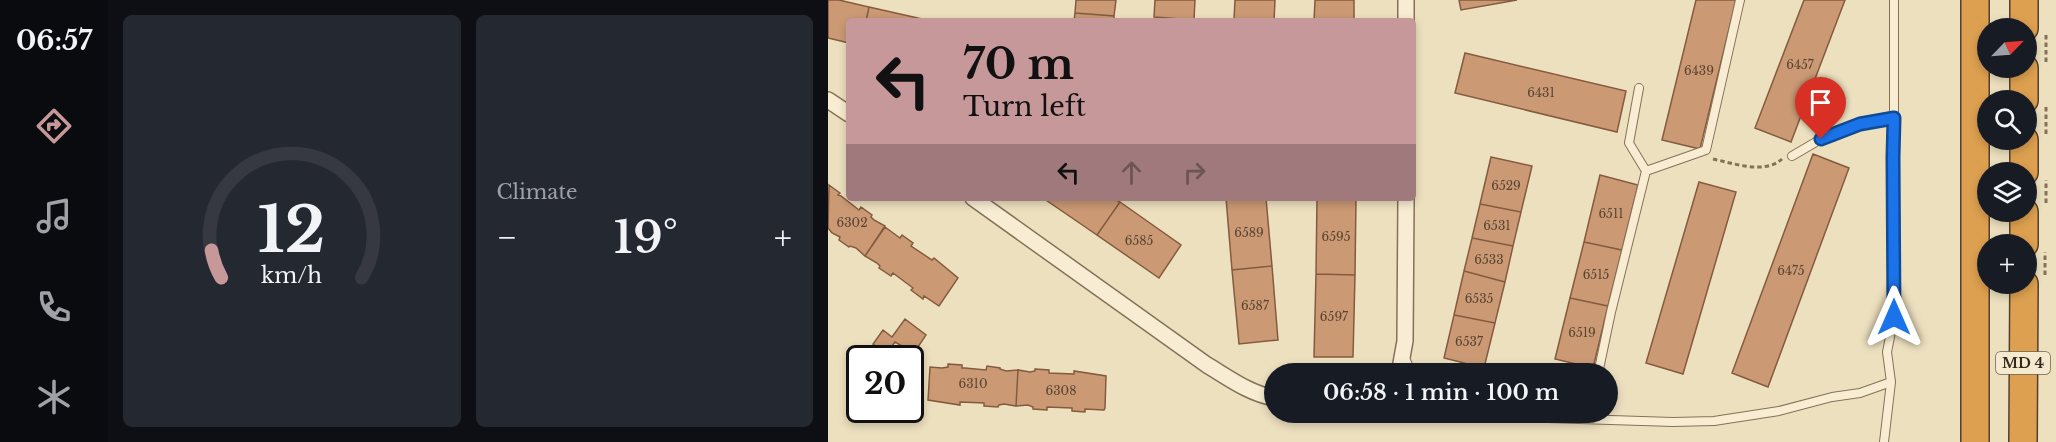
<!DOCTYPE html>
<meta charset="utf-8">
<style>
body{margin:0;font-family:"Libre Baskerville",serif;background:#242831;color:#f1f3f6;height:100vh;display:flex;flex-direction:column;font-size:22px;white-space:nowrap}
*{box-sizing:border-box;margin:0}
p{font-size:20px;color:#9ea1a6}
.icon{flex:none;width:33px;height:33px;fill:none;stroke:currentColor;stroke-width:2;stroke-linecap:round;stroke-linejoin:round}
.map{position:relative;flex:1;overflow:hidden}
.drawer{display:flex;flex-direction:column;gap:15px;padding:15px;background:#0d0f14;width:720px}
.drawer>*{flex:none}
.banner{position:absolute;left:18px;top:18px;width:570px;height:183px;border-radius:6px;box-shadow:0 3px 9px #0003;background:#c7989a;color:#111;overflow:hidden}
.needle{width:39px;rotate:65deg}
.tools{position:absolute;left:1149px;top:18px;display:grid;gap:12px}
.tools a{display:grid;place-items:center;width:60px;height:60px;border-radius:50%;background:#171b24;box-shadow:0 3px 9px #0003;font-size:30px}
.speed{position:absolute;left:18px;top:345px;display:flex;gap:12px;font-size:30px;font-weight:700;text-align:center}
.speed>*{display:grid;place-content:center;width:78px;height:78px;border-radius:50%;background:#171b24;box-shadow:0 3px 9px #0003;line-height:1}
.speed .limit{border:3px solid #111;border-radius:9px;background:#fff;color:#111}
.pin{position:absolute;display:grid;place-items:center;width:51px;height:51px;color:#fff;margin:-62px -26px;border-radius:50% 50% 50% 0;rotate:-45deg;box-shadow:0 0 6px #0007}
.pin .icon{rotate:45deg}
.me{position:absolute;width:66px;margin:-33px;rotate:0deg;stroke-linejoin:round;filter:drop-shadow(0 0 4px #0008)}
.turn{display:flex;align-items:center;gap:21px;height:126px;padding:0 18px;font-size:27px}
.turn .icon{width:78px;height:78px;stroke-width:2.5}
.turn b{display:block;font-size:42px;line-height:51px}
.lanes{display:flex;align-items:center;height:57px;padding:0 18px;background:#0003;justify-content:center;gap:30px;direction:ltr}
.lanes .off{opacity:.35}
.big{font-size:45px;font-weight:600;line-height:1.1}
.drawer .widget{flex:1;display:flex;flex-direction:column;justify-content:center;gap:9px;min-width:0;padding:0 21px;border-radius:9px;background:#242831}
.drawer .dial{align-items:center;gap:0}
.dial svg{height:156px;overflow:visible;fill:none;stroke:#363941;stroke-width:7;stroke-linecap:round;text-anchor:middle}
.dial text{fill:#f1f3f6;stroke:none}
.heat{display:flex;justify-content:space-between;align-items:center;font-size:33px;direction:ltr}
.drawer .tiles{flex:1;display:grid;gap:15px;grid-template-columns:repeat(2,1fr)}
.trip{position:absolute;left:436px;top:363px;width:354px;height:60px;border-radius:30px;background:#171b24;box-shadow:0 3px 9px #0003;font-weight:600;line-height:60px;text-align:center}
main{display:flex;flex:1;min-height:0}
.tab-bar{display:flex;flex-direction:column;width:108px;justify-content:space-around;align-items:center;background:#090b0e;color:#9ea1a6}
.tab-bar .icon{width:42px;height:42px}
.tab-bar .on{color:#c7989a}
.tab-bar b{font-size:27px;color:#f1f3f6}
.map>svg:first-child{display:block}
.building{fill:#cb9a75;stroke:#845b3e;stroke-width:1.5}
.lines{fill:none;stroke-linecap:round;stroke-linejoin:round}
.lane-casing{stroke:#857158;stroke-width:10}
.street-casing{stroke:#857158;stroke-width:18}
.highway-casing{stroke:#533f2c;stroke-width:30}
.path{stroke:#857158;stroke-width:3;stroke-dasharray:4.5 3;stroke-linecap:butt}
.lane{stroke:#f8edd2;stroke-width:8}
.street{stroke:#f8edd2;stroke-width:15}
.highway{stroke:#dda050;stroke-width:27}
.route-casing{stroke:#114b97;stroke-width:15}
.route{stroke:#1a73e8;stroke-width:10}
.labels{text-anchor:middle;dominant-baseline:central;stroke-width:6;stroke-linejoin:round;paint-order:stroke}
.number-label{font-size:12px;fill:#5a4432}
.shield{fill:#f5eacf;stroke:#6f6252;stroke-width:1.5}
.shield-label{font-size:14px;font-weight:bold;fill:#35281c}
</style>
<main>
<nav class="tab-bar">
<b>06:57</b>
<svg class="icon on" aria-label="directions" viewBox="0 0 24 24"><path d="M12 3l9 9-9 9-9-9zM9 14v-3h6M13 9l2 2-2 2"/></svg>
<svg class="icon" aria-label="music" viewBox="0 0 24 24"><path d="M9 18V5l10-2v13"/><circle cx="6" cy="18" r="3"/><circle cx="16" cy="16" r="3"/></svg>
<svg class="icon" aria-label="phone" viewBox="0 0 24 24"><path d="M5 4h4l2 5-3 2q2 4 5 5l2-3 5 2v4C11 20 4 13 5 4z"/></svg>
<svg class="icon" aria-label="climate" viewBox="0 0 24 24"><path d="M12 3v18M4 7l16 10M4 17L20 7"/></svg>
</nav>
<section class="drawer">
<div class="tiles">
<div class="widget dial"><svg viewBox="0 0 100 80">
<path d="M14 69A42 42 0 1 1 86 69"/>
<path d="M14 69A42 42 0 0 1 9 55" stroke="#c7989a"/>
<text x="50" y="56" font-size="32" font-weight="700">12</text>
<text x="50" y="72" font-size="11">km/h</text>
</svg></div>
<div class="widget"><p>Climate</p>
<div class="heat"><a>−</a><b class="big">19°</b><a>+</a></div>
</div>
</div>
</section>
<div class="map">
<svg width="1228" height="442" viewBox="0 0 1228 442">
<rect width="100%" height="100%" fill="#ede0bf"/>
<path class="building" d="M 0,0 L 11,0 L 41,7 L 38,21 L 21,21 L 21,43 L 0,38 Z
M 248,0 L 288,0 L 286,16 L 247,13 Z
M 327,0 L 367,0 L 366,20 L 326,17 Z
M 407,0 L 447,0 L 446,21 L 406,19 Z
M 487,0 L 526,0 L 526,21 L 486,21 Z
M 631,0 L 689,0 L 633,10 Z
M 868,0 L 908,0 L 872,149 L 834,140 Z
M 976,0 L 1017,0 L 963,142 L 927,128 Z
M 41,7 L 103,21 L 38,21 Z
M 247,13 L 286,16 L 286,21 L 246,21 Z
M 637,53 L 798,91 L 789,132 L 627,93 Z
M 985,154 L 1021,168 L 940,387 L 904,373 Z
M 663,157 L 704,166 L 693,212 L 652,204 Z
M 772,175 L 810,185 L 794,250 L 756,242 Z
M 871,182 L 908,192 L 855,374 L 818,363 Z
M 1,185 L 12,193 L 10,195 L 13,196 L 31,210 L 33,207 L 44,215 L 43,217 L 46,220 L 57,226 L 37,256 L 28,248 L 22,246 L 21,247 L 11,240 L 12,237 L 4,233 L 0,228 Z
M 215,198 L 285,198 L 292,202 L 269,235 Z
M 398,198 L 438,198 L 444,266 L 404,270 Z
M 489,198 L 528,198 L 527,275 L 488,274 Z
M 292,202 L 353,245 L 331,278 L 269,235 Z
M 652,204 L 693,212 L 685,246 L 644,238 Z
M 57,227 L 72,238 L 74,235 L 85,243 L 83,246 L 104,260 L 106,258 L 130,278 L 111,306 L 96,296 L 95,299 L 83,290 L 85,288 L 65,273 L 63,276 L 51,268 L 52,266 L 49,263 L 37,256 Z
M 644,238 L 685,246 L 677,282 L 636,271 Z
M 756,242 L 794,250 L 780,306 L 742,298 Z
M 444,266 L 450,340 L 411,344 L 404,270 Z
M 636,271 L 677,282 L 667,323 L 626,315 Z
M 488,274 L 527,275 L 525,357 L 486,357 Z
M 742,298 L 780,306 L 765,368 L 727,359 Z
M 626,315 L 667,323 L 656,368 L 616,358 Z
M 77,319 L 98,335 L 86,353 L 67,342 L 58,354 L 45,344 L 55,330 L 64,337 Z
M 120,364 L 134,365 L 134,368 L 137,368 L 158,370 L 159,366 L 172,368 L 172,369 L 178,371 L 190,370 L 188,406 L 176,404 L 171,405 L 170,407 L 156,406 L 156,403 L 132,402 L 132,405 L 100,400 L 102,367 L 114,368 L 120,367 Z
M 207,369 L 221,370 L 221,373 L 246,374 L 246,371 L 278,376 L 277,408 L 276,410 L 257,409 L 257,412 L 244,411 L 244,408 L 219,407 L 219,410 L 205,409 L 205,407 L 200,405 L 188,406 L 190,370 L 202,372 L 207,371 Z"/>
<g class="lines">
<defs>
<path id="lane" d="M 964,156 L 993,139 L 1032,124 L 1067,118
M 818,171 L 878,150 L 912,0
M 577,358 L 584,374
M 770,374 L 783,312 L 818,171 L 801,143 L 811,88
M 616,412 L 620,415 L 845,422 L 886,421 L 951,411 L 1004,397 L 1032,393 L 1063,382 L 1059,352 L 1066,317 L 1066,0
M 1056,442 L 1063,382"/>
<path id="street" d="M 578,0 L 578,21
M 0,100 L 21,114
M 145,198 L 379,365 C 401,378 422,394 447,398
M 571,374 L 577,341 L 578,198"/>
<path id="highway" d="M 1196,28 L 1196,0
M 1196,100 L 1196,68
M 1196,172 L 1196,140
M 1196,244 L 1196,212
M 1147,442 L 1147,0
M 1195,442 L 1196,284"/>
</defs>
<use href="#lane" class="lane-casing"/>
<use href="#street" class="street-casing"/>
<use href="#highway" class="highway-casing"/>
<path class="path" d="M 1218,62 L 1218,33
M 1218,134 L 1218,105
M 885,159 C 905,163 936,175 954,159
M 1218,203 L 1218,180
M 1217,275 L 1217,252"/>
<use href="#lane" class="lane"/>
<use href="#street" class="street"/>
<use href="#highway" class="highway"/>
</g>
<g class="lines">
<defs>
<path id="route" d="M 993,139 L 1032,124 L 1066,118 L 1065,157 L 1066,317"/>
</defs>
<use href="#route" class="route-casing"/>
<use href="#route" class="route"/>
</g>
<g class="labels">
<g class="number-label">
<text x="972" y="64">6457</text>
<text x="871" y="70">6439</text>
<text x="713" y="92">6431</text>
<text x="678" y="185">6529</text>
<text x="783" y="213">6511</text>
<text x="24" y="222">6302</text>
<text x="669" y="225">6531</text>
<text x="421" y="232">6589</text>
<text x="508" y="236">6595</text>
<text x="311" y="240">6585</text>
<text x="661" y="259">6533</text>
<text x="963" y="270">6475</text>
<text x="768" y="274">6515</text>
<text x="651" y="298">6535</text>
<text x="427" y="305">6587</text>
<text x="506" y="316">6597</text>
<text x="754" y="332">6519</text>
<text x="641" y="341">6537</text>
<text x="145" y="383">6310</text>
<text x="233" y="390">6308</text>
</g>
<rect class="shield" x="1168" y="352" width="54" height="22" rx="4.5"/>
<g class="shield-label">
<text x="1195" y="363">MD 4</text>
</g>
</g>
</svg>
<div class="tools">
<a><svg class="needle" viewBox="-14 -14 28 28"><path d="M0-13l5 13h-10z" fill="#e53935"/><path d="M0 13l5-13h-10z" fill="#9ea1a6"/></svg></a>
<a><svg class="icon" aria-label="search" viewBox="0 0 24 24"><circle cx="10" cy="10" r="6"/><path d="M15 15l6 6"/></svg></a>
<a><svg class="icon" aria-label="layers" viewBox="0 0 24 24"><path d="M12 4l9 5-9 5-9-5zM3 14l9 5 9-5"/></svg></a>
<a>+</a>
</div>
<div class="speed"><div class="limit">20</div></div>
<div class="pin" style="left:993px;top:139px;background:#d93025"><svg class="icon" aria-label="arrive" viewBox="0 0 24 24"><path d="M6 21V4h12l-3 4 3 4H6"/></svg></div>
<svg class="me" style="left:1066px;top:317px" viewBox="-20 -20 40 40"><path d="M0-17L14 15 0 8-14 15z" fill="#1a73e8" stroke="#fff" stroke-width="4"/></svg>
<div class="trip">06:58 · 1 min · 100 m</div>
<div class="banner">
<div class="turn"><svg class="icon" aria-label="left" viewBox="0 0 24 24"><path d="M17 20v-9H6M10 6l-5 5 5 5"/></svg><div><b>70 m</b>Turn left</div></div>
<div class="lanes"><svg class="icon" aria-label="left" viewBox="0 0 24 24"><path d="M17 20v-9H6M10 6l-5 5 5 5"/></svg><svg class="icon off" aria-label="ahead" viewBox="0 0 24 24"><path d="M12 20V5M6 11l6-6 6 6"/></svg><svg class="icon off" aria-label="right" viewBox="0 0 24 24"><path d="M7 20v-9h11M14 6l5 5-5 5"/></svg></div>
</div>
</div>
</main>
